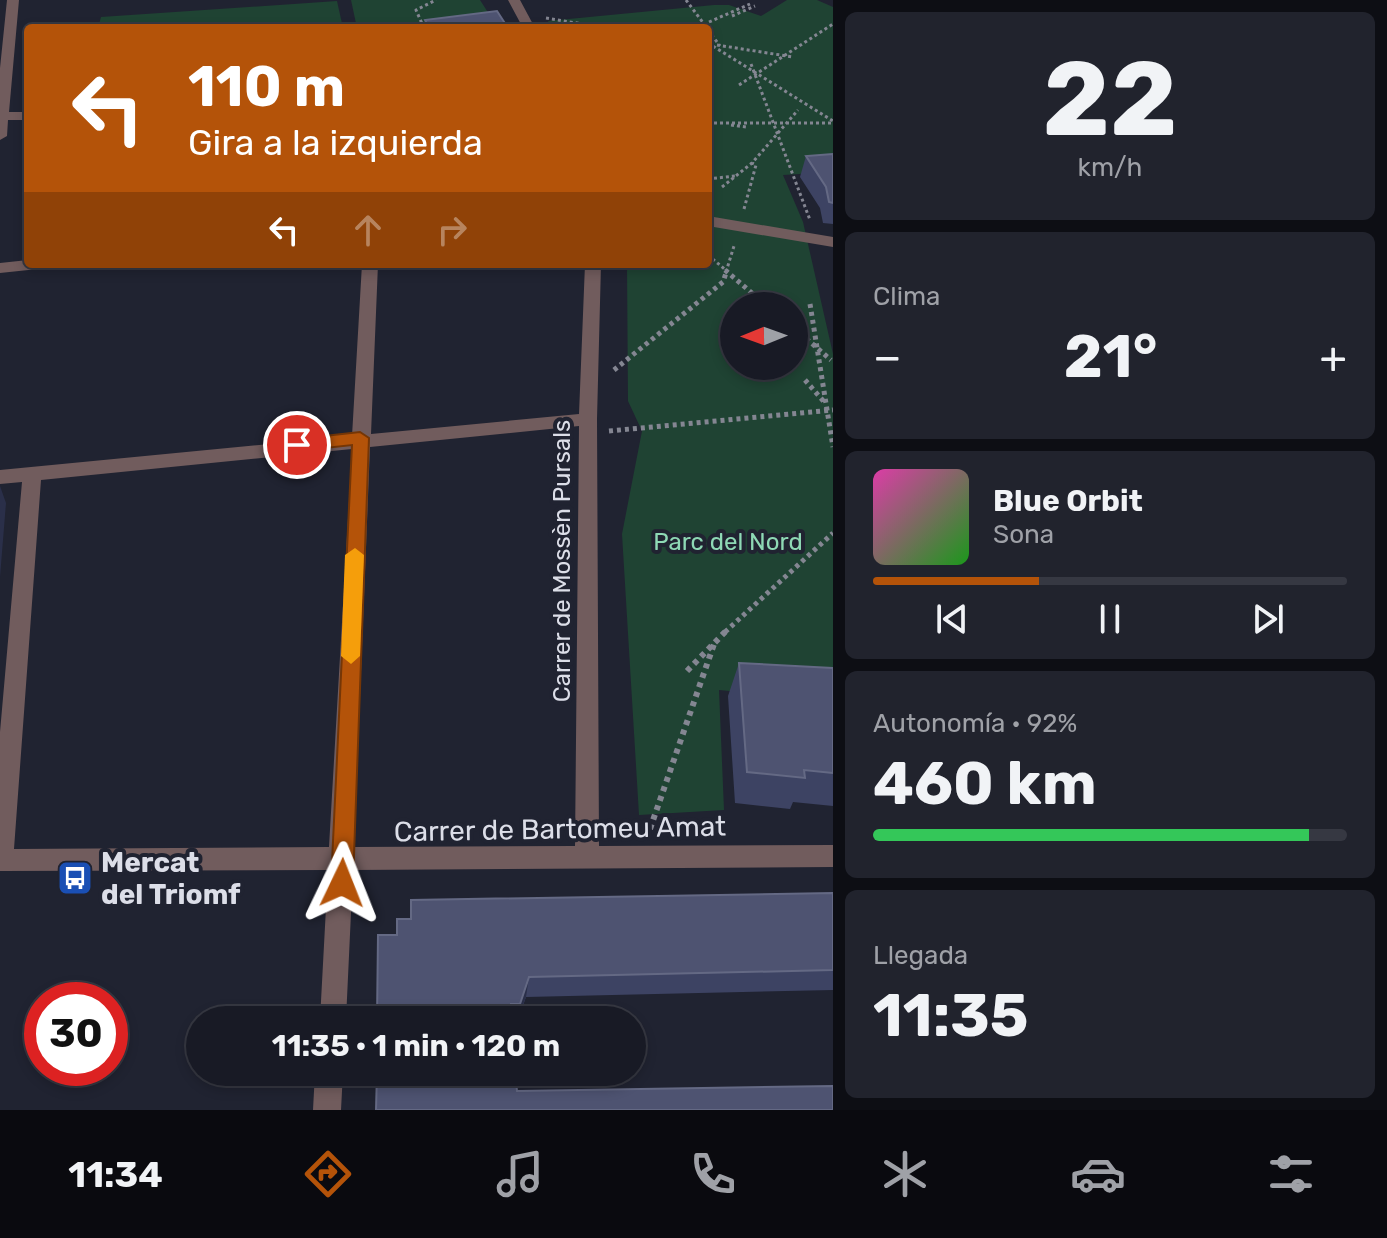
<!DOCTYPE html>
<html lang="es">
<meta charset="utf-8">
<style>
body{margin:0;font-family:Rubik,sans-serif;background:#21232d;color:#f1f3f6;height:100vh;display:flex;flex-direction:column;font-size:30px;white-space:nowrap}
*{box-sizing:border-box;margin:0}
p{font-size:26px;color:#9fa1a7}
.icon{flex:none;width:44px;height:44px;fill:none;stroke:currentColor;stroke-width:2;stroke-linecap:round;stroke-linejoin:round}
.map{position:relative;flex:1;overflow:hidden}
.sheet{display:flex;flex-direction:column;gap:12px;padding:12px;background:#0d0e14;width:554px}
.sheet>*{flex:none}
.banner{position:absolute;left:24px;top:24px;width:688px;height:244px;border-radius:8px;box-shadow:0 4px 12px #0003,0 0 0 2px #363842;background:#b45309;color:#fff;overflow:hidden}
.needle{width:52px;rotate:269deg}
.buttons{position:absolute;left:720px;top:292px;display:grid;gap:16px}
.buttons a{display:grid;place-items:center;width:88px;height:88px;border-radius:50%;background:#181a25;box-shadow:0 4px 12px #0003,0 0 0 2px #363842;font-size:40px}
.speed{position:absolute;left:24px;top:982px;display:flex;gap:16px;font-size:40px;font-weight:700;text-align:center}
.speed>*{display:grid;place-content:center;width:104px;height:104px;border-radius:50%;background:#181a25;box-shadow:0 4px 12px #0003,0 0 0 2px #363842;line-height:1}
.speed .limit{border:12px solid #d22;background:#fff;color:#111}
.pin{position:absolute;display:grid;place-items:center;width:68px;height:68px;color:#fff;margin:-34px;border:4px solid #fff;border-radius:50%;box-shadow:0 2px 8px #0007}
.me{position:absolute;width:88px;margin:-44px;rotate:2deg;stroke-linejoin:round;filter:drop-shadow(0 0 6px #0008)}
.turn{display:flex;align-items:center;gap:28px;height:168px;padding:0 32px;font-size:36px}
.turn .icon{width:104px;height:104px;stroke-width:2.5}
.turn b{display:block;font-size:56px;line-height:68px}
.lanes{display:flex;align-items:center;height:76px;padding:0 32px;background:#0003;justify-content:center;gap:40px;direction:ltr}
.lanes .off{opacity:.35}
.big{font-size:60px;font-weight:700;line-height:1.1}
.sheet .widget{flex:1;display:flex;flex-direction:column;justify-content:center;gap:12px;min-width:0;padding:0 28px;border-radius:12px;background:#21232d}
.sheet .dial{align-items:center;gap:0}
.dial b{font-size:104px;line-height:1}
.song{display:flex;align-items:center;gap:24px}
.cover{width:96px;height:96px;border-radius:12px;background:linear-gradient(135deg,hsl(320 70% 55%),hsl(120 70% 35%))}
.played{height:8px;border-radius:4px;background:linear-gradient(90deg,#b45309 35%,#363842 35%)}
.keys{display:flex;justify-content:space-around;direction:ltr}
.heat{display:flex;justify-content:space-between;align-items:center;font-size:44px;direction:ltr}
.charge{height:12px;border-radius:6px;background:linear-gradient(90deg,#34c759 92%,#363842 0)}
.trip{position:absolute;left:186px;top:1006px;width:460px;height:80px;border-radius:40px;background:#181a25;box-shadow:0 4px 12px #0003,0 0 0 2px #363842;font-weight:700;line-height:80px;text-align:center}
.menu{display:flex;height:128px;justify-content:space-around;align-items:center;background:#0a0a0f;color:#9fa1a7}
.menu .icon{width:56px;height:56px}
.menu .selected{color:#b45309}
.menu b{font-size:36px;color:#f1f3f6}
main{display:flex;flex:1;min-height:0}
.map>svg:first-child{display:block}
.green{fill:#1f4333;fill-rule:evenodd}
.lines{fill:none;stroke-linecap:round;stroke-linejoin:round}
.path-far2{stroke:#848692;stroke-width:3;stroke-dasharray:3 3;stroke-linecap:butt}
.path-far1{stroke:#848692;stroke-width:5;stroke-dasharray:4 4;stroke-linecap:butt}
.path{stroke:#848692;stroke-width:6;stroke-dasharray:5 5;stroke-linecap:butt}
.minor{fill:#715c5d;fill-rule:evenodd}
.wall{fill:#3d4363}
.shaded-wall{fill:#2a2f49}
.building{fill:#4e5371;stroke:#646984;stroke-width:2}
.route{fill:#b45309;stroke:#753606;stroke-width:2}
.slow{fill:#f59e0b}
.labels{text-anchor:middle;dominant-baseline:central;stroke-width:8;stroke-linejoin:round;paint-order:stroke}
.park-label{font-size:24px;fill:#8ed9b5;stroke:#202331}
.street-label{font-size:24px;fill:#dcdee8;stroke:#202331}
.near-street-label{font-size:28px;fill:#dcdee8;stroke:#202331}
.near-poi-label{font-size:28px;font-weight:bold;fill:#dcdee8;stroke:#202331;text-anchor:start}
</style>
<main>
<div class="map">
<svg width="833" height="1110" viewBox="0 0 833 1110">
<rect width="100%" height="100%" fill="#202331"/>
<path class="green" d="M 351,0 L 480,0 L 498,28 L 357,28 Z
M 787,0 L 817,0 L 833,7 L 833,172 L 783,175 L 803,222 L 833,354 L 833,691 L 771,695 L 719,690 L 724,810 L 639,815 L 622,534 L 642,431 L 628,401 L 627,264 L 708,264 L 708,28 L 552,28 L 548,21 L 714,5 L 729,5 L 761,16 ZM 734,306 L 794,306 L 794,366 L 734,366 Z
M 337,1 L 343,28 L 98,28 L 101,17 Z"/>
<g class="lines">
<path class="path-far2" d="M 686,0 L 707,28
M 732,16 L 755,6
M 546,18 L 607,28
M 709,22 L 750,4
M 424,28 L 416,10 L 436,0
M 708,30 L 720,46
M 708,43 L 833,121
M 717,45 L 793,57
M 751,64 L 810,220
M 739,85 L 833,24
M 708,123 L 832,123
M 731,125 L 746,127
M 708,179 L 735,176
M 722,187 L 752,163 L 798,110
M 744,209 L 756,165 L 752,163
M 708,255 L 728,272
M 726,272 L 734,246"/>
<path class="path-far1" d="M 725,270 L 767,306
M 810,304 L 833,447
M 794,328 L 831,360
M 614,370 L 723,282 L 727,270
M 805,380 L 826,404
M 609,431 L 833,410
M 725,632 L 833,533"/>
<path class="path" d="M 687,671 L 727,630
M 650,829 L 714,644"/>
<path class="minor" d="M 7,0 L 19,0 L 9,112 L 28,112 L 28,120 L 8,120 L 7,136 L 0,140 L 0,68 Z
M 508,0 L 520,0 L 535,28 L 523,28 Z
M 708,216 L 833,237 L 833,247 L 708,226 Z
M 28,260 L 28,264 L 46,264 L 38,269 L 0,273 L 0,263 Z
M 362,264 L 378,264 L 371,434 L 579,414 L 585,264 L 601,264 L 597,419 L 599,846 L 833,845 L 833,867 L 353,870 L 346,1020 L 320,1020 L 328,870 L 0,871 L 0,732 L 22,482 L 0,484 L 0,470 L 352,436 ZM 579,426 L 575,846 L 354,847 L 370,447 ZM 352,449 L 329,847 L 14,849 L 41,480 Z
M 315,1072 L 343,1072 L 341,1110 L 313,1110 Z"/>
</g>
<path class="wall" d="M 833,154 L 833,224 L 823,223 L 820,208 L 800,177 L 806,156 Z
M 739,663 L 833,668 L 833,806 L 793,802 L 790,809 L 735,803 L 728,696 Z
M 833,893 L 833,990 L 526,997 L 518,1020 L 377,1020 L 397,935 Z"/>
<path class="shaded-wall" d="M 0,486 L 6,503 L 0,577 Z
M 529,977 L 526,997 L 517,1020 L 520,1004 Z"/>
<path class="building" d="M 497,11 L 508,28 L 429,28 L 425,20 Z
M 833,154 L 833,203 L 829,202 L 826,187 L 806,156 Z
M 739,663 L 833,668 L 833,773 L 804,770 L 805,778 L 747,772 Z
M 833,893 L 833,970 L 529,977 L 520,1004 L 511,1004 L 512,1020 L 377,1020 L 378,935 L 397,935 L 397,919 L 411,919 L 411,900 Z
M 377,1072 L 515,1072 L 517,1091 L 833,1086 L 833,1110 L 376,1110 Z"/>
<path class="route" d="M 360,432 L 369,438 L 353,883 L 350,891 L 342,894 L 334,891 L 331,883 L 352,445 L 297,451 L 288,445 L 297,439 Z"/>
<path class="slow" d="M 355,548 L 364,555 L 360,656 L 351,664 L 341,656 L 345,555 Z"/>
<defs>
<symbol id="bus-square" viewBox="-11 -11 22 22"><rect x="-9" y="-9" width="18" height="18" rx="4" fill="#1a4fb4" stroke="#202331"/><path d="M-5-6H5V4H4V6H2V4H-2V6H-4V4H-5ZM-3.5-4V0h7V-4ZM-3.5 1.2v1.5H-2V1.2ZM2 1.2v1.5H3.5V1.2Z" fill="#fff"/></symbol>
</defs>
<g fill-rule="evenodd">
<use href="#bus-square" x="55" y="858" width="40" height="40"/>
</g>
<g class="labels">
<g class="park-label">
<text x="728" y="542">Parc del Nord</text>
</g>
<g class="street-label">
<text transform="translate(562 561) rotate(-90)">Carrer de Mossèn Pursals</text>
</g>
<g class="near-street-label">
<text transform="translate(560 829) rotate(-1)">Carrer de Bartomeu Amat</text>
</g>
<g class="near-poi-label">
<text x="101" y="862">Mercat<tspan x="101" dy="32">del Triomf</tspan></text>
</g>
</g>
</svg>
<div class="buttons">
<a><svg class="needle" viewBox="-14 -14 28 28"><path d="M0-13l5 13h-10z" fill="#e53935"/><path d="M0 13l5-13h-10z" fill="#9fa1a7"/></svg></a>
</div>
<div class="speed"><div class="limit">30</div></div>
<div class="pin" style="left:297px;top:445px;background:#d93025"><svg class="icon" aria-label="arrive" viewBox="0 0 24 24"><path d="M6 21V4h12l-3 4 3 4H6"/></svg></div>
<svg class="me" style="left:342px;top:883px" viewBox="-20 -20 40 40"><path d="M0-17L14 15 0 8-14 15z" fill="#b45309" stroke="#fff" stroke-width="4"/></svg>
<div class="trip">11:35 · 1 min · 120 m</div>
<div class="banner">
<div class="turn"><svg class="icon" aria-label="left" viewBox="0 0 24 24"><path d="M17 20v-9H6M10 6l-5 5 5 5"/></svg><div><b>110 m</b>Gira a la izquierda</div></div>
<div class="lanes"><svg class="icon" aria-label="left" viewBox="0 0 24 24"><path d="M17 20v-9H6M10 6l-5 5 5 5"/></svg><svg class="icon off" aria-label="ahead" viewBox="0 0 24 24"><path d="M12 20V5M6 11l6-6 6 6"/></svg><svg class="icon off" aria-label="right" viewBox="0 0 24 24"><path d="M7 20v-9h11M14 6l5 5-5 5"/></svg></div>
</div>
</div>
<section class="sheet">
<div class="widget dial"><b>22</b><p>km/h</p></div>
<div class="widget"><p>Clima</p>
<div class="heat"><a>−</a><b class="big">21°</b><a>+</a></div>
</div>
<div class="widget">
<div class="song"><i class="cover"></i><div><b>Blue Orbit</b><p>Sona</p></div></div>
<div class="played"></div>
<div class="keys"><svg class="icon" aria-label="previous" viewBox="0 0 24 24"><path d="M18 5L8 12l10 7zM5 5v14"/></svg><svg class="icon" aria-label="pause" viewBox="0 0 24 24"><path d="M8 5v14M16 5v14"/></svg><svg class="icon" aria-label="next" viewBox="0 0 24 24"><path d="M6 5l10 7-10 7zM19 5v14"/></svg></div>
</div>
<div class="widget"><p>Autonomía · 92%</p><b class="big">460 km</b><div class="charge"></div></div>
<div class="widget"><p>Llegada</p><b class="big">11:35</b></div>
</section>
</main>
<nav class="menu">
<b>11:34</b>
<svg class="icon selected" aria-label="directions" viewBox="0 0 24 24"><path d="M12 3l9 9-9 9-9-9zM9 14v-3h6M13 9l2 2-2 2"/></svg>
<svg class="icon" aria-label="music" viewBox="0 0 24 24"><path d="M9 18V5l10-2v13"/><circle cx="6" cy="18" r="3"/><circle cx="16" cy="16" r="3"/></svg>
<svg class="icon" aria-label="phone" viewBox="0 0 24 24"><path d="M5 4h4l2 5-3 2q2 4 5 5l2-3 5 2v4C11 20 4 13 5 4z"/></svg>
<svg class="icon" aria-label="climate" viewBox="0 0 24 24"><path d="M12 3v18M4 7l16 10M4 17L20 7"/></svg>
<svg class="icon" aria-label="car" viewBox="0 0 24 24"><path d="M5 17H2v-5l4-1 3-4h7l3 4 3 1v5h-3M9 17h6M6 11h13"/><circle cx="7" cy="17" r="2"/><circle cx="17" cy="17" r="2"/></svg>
<svg class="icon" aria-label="filters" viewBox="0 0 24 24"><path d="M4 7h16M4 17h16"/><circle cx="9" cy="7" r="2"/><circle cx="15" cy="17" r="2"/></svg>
</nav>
